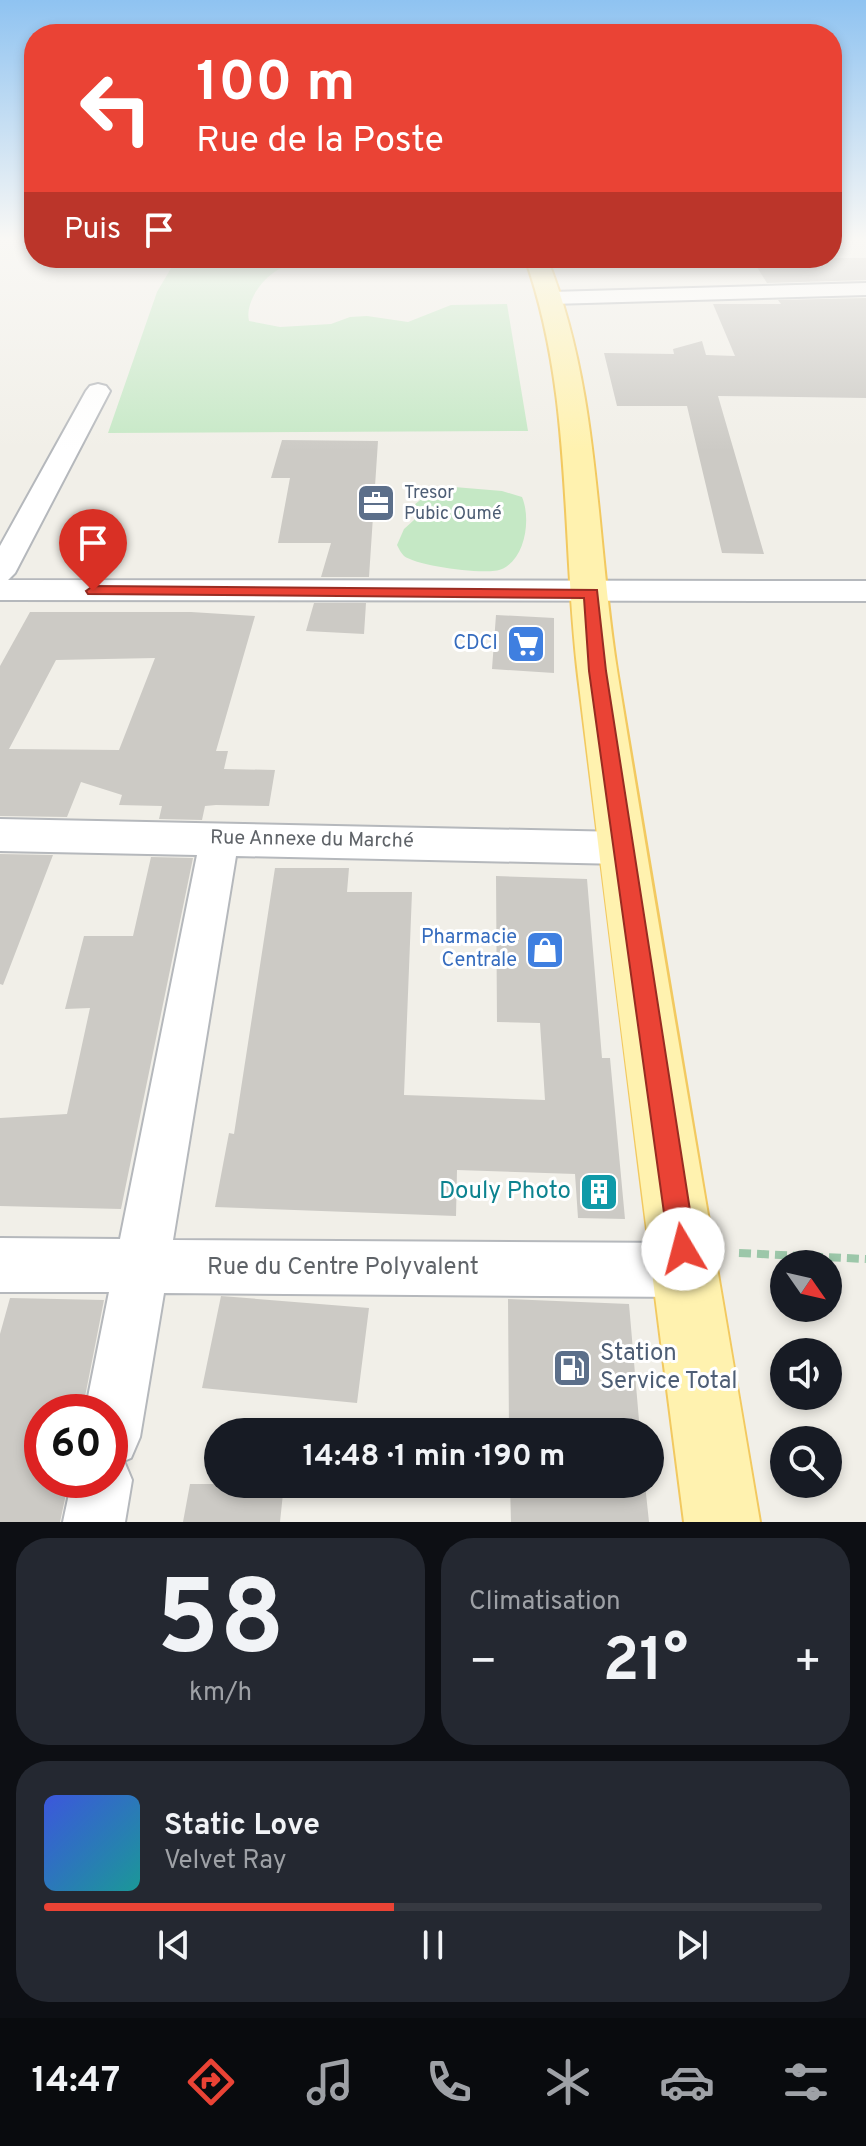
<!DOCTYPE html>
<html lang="fr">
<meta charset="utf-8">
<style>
body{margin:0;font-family:Overpass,sans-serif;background:#242831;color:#f1f3f6;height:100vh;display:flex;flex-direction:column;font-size:30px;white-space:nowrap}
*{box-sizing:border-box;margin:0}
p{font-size:26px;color:#9ea1a6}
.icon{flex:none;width:44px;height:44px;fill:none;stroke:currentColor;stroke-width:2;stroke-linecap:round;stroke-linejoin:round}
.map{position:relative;height:1522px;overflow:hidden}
.panel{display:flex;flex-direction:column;gap:16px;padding:16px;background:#0d0f14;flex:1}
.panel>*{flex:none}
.guide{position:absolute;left:24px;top:24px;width:818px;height:244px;border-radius:32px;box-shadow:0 4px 12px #0003;background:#ea4335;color:#fff;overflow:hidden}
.needle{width:52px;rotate:124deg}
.buttons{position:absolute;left:770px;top:1250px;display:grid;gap:16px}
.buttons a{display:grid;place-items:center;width:72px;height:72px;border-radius:50%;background:#171b24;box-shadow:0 4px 12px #0003;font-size:40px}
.speed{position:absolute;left:24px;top:1394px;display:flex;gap:16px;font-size:40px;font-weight:700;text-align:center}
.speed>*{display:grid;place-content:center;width:104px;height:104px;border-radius:50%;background:#171b24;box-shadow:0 4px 12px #0003;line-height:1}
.speed .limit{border:12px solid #d22;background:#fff;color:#111}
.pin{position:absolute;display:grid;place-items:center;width:68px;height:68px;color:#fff;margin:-82px -34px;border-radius:50% 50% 50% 0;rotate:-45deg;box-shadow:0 0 8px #0007}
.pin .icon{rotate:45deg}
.me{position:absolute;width:88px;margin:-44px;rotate:352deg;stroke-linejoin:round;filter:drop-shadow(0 0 6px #0008)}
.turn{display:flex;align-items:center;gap:28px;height:168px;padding:0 40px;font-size:36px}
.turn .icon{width:104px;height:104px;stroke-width:2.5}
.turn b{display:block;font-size:56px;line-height:68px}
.then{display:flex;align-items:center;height:76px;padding:0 40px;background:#0003;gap:16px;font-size:30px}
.big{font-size:60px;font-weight:700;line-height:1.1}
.panel .tile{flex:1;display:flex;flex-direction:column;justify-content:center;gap:12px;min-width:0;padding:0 28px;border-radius:32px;background:#242831}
.panel .dial{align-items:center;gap:0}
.dial b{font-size:104px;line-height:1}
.song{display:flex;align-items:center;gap:24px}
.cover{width:96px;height:96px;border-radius:12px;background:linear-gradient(135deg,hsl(230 70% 55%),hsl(180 70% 35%))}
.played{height:8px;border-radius:4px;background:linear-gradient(90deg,#ea4335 45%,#363941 45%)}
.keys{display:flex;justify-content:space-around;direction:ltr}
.heat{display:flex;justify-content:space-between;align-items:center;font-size:44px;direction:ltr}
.panel .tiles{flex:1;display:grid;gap:16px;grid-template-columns:1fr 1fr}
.tile:last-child{grid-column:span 2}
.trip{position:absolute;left:204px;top:1418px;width:460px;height:80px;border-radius:40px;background:#171b24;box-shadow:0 4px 12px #0003;font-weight:700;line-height:80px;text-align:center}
.tab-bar{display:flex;height:128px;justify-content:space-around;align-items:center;background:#090b0e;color:#9ea1a6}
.tab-bar .icon{width:56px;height:56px}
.tab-bar .current{color:#ea4335}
.tab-bar b{font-size:36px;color:#f1f3f6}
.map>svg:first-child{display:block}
.green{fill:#c5e8c5}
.building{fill:#cccac5;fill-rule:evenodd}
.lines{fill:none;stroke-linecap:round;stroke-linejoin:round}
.minor-casing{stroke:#b5b8bc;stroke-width:4}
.primary-casing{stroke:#f2c960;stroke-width:4}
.path{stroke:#9cc7a9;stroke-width:8;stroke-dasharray:12 6;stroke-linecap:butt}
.minor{fill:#fff;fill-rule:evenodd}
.primary{fill:#fff2af;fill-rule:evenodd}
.route{fill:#ea4335;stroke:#982c22;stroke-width:2}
.labels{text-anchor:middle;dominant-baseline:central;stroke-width:6;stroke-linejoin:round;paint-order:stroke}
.far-service-label{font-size:18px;fill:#4e5e75;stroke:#fff;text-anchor:start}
.shop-label{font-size:20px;fill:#366cbe;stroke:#fff;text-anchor:end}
.street-label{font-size:20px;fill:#5f6368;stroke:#fff}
.near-culture-label{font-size:24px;fill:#0d838f;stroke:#fff;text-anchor:end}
.near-street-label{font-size:24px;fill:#5f6368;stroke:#fff}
.near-service-label{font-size:24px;fill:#4e5e75;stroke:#fff;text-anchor:start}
</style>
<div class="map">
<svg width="866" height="1522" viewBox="0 0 866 1522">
<rect width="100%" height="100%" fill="#f1efe8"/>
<path class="green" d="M 177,258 L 377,258 L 384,261 C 353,265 320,259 290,265 C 269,269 244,299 249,321 L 280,327 L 331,324 L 350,317 L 367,316 L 408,322 L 451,305 L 507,304 L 528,431 L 108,433 L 157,292 Z
M 454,487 L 502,491 L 522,497 C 531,518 526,558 502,569 C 488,576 417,566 404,556 C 401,553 399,549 397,545 L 404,529 L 414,520 L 414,505 L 429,493 Z"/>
<path class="building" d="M 751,258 L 866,258 L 866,280 L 767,283 Z
M 866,298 L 866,398 L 718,396 L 764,554 L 722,553 L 687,406 L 617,406 L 604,353 L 674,354 L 673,349 L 702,341 L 706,355 L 735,356 L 713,304 L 781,304 L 778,300 Z
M 282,440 L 378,441 L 369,577 L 321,577 L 331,543 L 278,543 L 290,478 L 271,478 Z
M 314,603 L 366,603 L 364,634 L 306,631 Z
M 30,612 L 191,612 L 255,616 L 216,751 L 228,751 L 224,769 L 275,770 L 269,806 L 216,805 L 205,806 L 202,820 L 159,819 L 162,806 L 119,805 L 122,795 L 81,782 L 67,817 L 0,816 L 0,666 ZM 155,658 L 119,750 L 9,749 L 56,660 Z
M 496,615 L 554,618 L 554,673 L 492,669 Z
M 0,854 L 53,855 L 3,985 L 0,984 Z
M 151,857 L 193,858 L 121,1209 L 0,1206 L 0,1118 L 67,1114 L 90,1008 L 65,1009 L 84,936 L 133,936 Z
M 275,868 L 349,868 L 347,892 L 412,892 L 404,1095 L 545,1100 L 540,1023 L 497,1022 L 496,876 L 587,879 L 602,1058 L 610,1058 L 625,1219 L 578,1218 L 575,1174 L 457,1170 L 456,1216 L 215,1207 L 229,1133 L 234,1134 Z
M 221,1296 L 369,1308 L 357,1403 L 202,1388 Z
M 10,1298 L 104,1300 L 82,1412 L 42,1412 L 42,1480 L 69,1480 L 60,1522 L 0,1522 L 0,1334 Z
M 508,1299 L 629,1304 L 640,1432 L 509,1432 Z
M 190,1484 L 284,1484 L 280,1522 L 183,1522 Z
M 510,1484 L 645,1484 L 649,1522 L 511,1522 Z"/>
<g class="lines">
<defs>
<path id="minor" d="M 866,283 L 866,295 L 551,304 L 541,298 L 551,292 Z
M 98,384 L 106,386 L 110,391 L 15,573 L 8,580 L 866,581 L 866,601 L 0,600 L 0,546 L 86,391 L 90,386 Z
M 0,819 L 623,832 L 637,836 L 642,848 L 637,860 L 623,864 L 236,856 L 173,1240 L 686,1243 L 705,1251 L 713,1270 L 705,1289 L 686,1297 L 164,1293 L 140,1437 L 131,1458 L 124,1461 L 132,1480 L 125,1522 L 63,1522 L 72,1480 L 110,1480 L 110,1412 L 85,1412 L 109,1292 L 0,1292 L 0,1238 L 120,1239 L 197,855 L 0,851 Z"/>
<path id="primary" d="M 525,258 L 547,258 C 601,393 595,535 618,676 C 663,958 713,1240 760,1522 L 684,1522 C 648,1240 611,958 578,676 C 561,535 573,394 525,258 Z"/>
</defs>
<use href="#minor" class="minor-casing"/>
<use href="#primary" class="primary-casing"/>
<path class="path" d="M 739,1253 L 866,1259"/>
<use href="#minor" class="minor"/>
<use href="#primary" class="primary"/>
</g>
<linearGradient id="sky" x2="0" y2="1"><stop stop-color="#8fc3f1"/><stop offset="0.53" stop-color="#f9f8f5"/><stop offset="1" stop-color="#f9f8f5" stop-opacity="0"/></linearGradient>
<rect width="866" height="451" fill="url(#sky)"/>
<path class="route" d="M 93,586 L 597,590 L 606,671 L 696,1249 L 692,1259 L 683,1263 L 673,1259 L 669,1249 L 589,671 L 584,598 L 88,594 L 86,591 Z"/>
<defs>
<symbol id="office-square" viewBox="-11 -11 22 22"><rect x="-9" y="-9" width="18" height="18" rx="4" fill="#5c6f8a" stroke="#fff"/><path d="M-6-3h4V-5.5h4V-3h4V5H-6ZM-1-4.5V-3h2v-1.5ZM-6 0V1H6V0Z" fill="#fff"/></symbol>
<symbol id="supermarket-square" viewBox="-11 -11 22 22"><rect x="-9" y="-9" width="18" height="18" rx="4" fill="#3f7fe0" stroke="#fff"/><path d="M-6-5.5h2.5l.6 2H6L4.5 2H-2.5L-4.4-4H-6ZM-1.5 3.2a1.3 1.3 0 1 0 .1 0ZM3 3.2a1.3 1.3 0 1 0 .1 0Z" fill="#fff"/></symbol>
<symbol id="shop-square" viewBox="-11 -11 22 22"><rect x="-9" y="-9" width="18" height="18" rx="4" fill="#3f7fe0" stroke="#fff"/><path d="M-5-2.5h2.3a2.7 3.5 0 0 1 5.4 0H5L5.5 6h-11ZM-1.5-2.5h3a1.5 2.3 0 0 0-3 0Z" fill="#fff"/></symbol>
<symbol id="building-square" viewBox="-11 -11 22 22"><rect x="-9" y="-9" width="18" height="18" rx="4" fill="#0f9aa8" stroke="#fff"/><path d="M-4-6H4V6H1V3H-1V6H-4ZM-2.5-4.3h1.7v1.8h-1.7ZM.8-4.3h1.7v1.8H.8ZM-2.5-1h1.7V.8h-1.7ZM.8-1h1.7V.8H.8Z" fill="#fff"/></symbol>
<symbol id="fuel-square" viewBox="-11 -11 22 22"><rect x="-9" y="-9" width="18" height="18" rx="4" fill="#5c6f8a" stroke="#fff"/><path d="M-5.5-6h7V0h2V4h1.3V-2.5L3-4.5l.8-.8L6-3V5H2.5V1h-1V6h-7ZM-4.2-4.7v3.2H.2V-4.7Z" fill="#fff"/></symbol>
</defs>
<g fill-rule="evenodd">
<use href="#office-square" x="354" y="481" width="44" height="44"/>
<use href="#supermarket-square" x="504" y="622" width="44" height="44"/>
<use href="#shop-square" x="523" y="928" width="44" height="44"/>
<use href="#building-square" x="577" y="1170" width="44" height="44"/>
<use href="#fuel-square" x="550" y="1346" width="44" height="44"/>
</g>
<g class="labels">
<g class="far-service-label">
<text x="404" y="493">Tresor<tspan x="404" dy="21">Pubic Oumé</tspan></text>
</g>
<g class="shop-label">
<text x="498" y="644">CDCI</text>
<text x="517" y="938">Pharmacie<tspan x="517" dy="23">Centrale</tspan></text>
</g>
<g class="street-label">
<text transform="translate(312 840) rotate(1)">Rue Annexe du Marché</text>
</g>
<g class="near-culture-label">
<text x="571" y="1192">Douly Photo</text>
</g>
<g class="near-street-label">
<text x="343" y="1268">Rue du Centre Polyvalent</text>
</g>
<g class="near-service-label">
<text x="600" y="1354">Station<tspan x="600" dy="28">Service Total</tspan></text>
</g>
</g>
</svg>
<div class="buttons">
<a><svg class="needle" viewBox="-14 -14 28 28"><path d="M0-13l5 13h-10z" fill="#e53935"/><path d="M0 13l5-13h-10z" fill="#9ea1a6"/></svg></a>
<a><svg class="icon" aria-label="sound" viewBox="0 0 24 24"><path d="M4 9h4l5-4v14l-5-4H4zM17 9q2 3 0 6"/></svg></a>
<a><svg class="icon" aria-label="search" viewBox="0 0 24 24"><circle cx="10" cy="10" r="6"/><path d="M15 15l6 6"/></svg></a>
</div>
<div class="speed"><div class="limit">60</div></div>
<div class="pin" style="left:93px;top:591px;background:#d93025"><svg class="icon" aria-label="arrive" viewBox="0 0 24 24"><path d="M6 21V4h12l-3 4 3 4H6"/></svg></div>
<svg class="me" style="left:683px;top:1249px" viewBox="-20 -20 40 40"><circle r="19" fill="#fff"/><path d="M0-13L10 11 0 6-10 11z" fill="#ea4335"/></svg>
<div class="trip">14:48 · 1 min · 190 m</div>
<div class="guide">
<div class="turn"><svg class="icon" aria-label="left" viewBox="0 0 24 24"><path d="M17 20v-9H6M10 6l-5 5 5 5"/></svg><div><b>100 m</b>Rue de la Poste</div></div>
<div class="then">Puis<svg class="icon" aria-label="arrive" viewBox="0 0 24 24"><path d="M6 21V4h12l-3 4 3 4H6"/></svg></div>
</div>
</div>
<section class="panel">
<div class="tiles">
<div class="tile dial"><b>58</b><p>km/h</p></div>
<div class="tile"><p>Climatisation</p>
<div class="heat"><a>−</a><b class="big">21°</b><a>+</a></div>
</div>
<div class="tile">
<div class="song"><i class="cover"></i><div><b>Static Love</b><p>Velvet Ray</p></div></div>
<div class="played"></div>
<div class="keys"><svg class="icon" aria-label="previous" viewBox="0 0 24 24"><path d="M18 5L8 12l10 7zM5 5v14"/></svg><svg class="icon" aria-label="pause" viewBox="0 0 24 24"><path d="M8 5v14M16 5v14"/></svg><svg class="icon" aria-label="next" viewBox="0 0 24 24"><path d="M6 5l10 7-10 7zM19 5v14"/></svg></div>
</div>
</div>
</section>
<nav class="tab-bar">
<b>14:47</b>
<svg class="icon current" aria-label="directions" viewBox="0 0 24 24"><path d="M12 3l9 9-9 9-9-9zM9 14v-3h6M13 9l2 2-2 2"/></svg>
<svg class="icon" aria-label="music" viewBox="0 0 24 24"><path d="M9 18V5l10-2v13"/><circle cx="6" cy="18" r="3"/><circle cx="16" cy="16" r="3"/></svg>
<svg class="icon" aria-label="phone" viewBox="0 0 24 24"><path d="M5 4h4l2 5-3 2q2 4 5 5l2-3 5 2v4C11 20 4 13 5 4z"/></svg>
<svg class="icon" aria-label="climate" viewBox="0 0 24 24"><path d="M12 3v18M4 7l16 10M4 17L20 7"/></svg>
<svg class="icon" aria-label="car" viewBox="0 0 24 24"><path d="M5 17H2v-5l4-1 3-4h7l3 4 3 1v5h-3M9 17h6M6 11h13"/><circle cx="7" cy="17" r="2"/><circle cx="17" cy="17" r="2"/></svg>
<svg class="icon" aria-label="filters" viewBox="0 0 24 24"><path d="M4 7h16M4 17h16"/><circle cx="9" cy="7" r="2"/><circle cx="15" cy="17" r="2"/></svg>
</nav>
